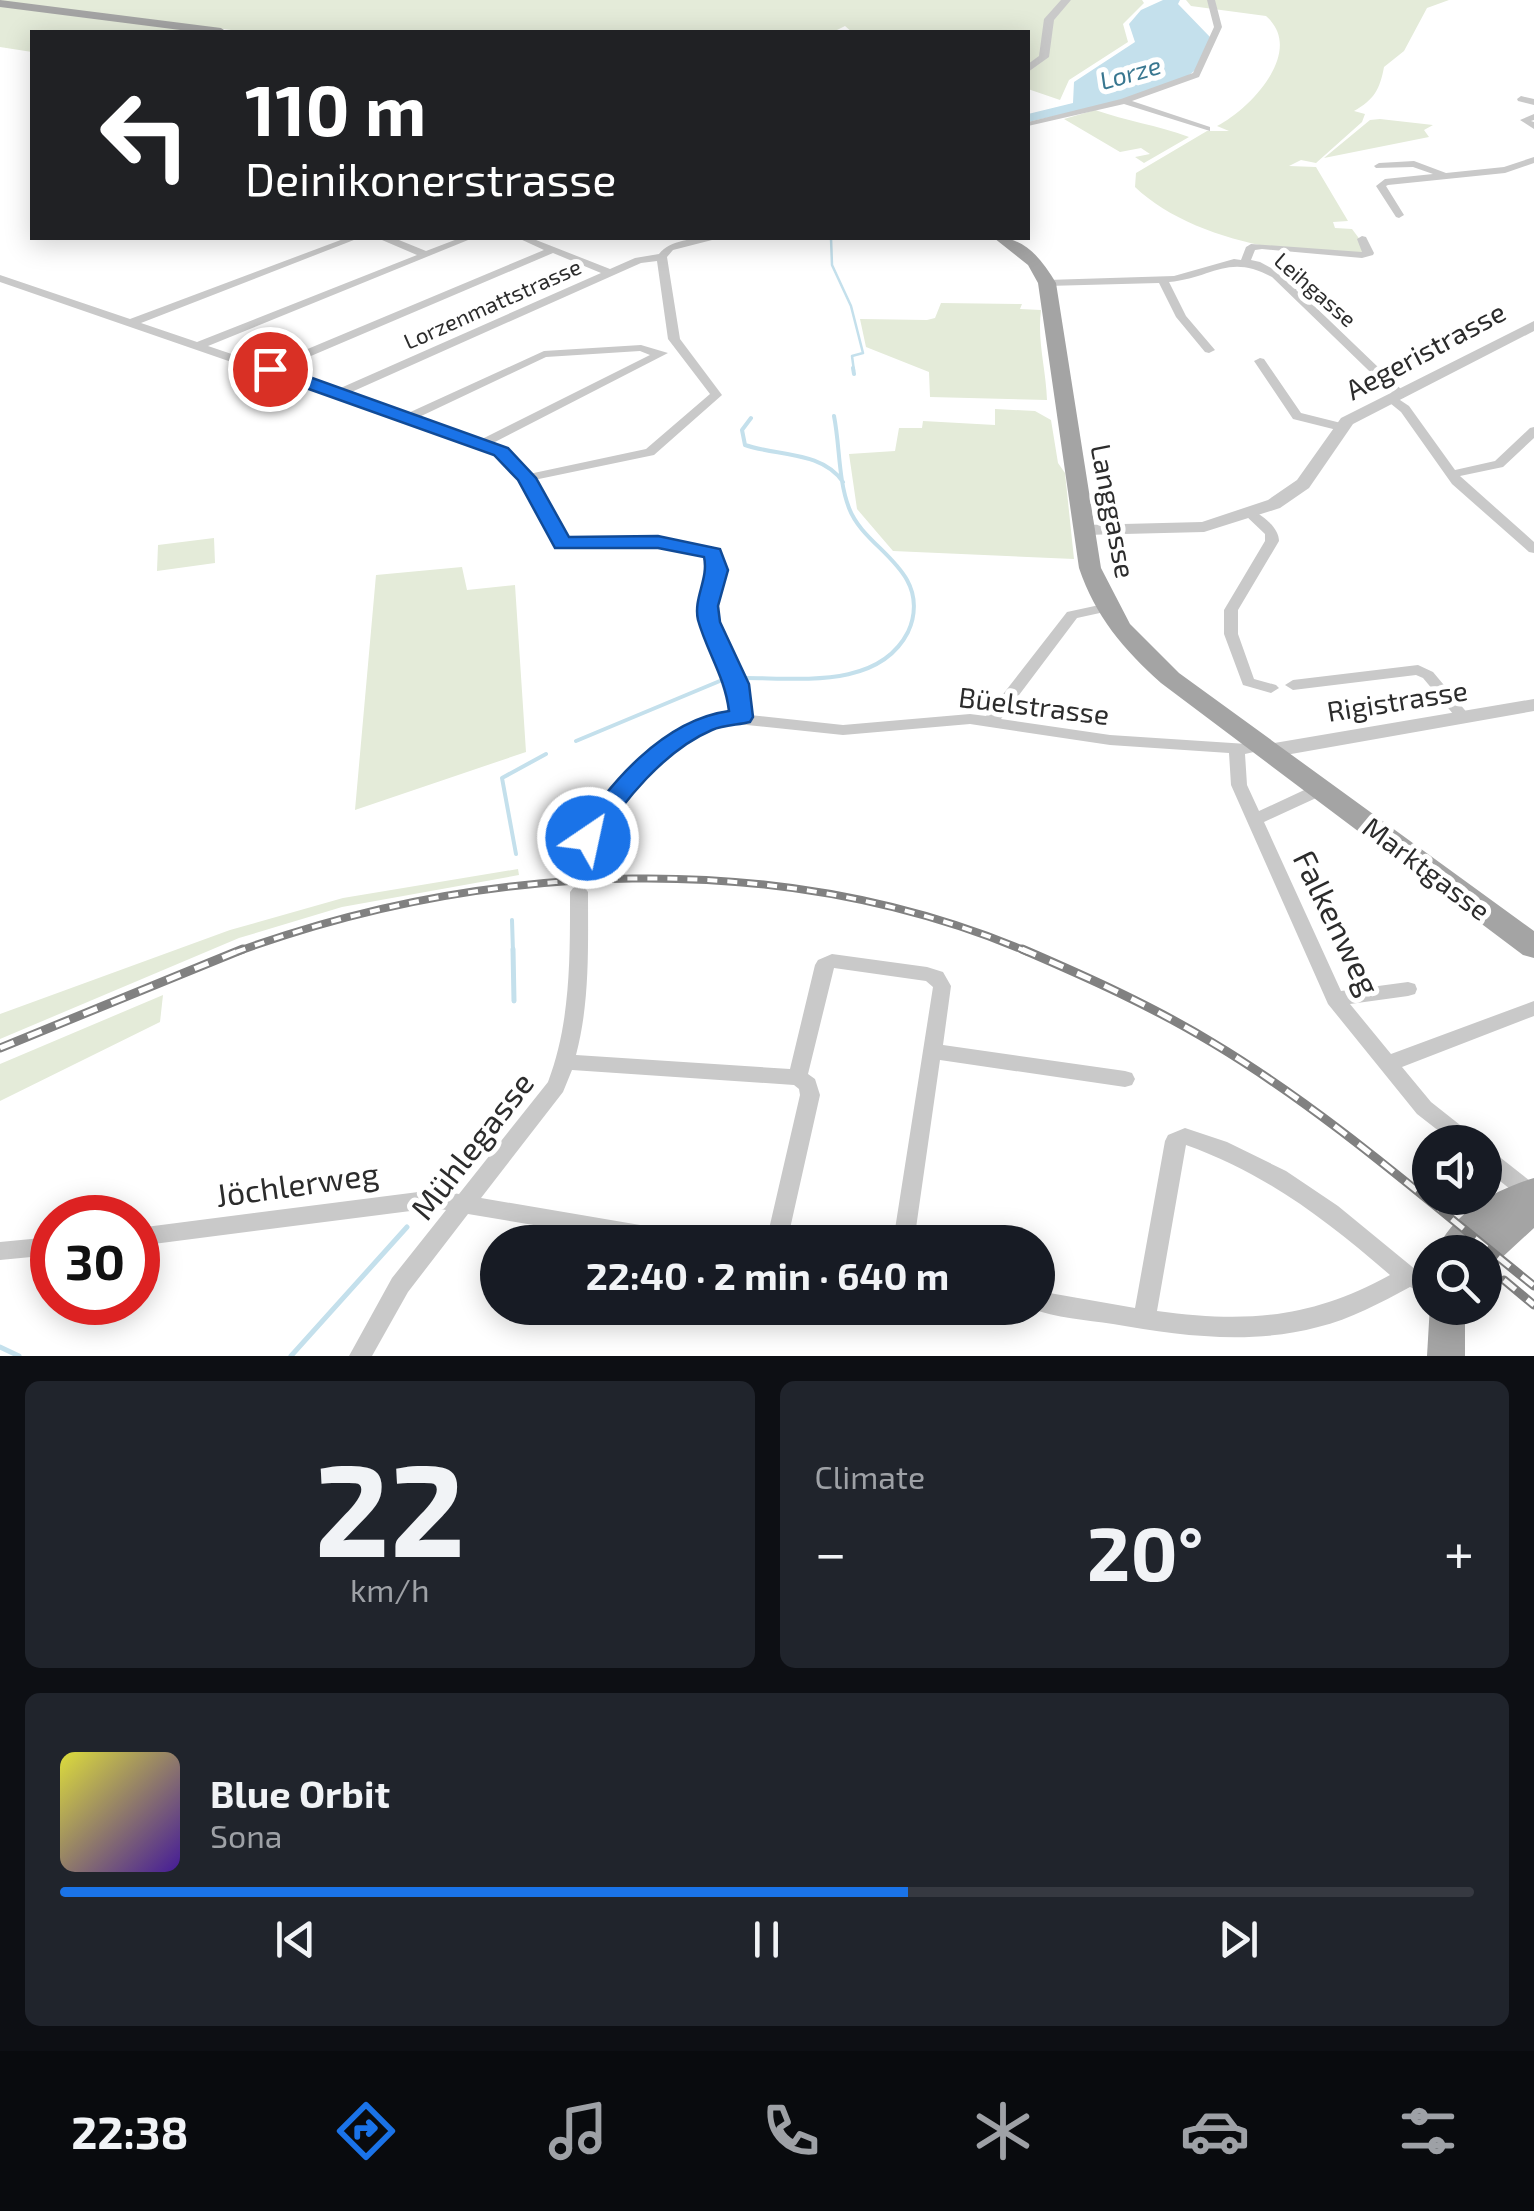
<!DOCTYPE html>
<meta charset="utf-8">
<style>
body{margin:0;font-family:"Exo 2",sans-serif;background:#20242c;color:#f1f3f6;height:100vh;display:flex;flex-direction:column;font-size:38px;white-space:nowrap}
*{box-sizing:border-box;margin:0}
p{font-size:32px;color:#9ea1a6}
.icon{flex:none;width:55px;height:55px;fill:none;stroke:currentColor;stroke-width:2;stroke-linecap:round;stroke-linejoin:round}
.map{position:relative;height:1356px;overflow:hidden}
.sheet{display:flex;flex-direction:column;gap:25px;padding:25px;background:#0d0f14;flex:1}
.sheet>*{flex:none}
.top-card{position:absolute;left:30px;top:30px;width:1000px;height:210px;border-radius:0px;box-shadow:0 5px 25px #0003;background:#202124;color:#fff;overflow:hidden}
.buttons{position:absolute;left:1412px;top:1125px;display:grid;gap:20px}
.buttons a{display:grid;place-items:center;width:90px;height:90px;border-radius:50%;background:#171b24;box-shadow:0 5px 25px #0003;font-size:50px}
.speed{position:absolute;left:30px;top:1195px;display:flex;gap:20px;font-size:50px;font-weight:700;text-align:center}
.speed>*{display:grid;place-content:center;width:130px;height:130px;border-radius:50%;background:#171b24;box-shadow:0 5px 25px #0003;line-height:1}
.speed .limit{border:15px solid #d22;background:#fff;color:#111}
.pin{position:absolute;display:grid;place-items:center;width:85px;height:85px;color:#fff;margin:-42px;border:5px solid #fff;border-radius:50%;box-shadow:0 2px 10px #0007}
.me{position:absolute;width:110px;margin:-55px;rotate:34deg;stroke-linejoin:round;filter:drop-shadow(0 0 8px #0008)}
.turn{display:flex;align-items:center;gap:35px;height:210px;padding:0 50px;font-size:45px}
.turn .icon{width:130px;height:130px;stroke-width:2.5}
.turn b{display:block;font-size:70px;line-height:85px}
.big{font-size:75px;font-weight:700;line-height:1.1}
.sheet .widget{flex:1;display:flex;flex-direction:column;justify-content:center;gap:15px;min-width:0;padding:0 35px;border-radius:15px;background:#20242c}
.sheet .dial{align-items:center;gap:0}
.dial b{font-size:130px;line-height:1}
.song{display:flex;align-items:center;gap:30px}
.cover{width:120px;height:120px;border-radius:15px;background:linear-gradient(135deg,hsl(60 70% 55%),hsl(260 70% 35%))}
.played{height:10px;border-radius:5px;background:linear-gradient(90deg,#1a73e8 60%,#363941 60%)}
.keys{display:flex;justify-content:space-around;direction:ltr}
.heat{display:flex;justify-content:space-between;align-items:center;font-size:55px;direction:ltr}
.sheet .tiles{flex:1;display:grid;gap:25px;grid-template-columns:1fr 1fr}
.widget:last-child{grid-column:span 2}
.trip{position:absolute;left:480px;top:1225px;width:575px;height:100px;border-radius:50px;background:#171b24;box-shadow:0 5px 25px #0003;font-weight:700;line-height:100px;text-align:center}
.dock{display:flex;height:160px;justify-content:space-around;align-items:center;background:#090b0e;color:#9ea1a6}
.dock .icon{width:70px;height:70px}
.dock .active{color:#1a73e8}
.dock b{font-size:45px;color:#f1f3f6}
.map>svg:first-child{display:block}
.green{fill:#e4ebd9}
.water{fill:#c4e0ec}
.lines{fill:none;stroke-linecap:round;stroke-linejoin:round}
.stream-far2{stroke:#c4e0ec;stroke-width:2.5}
.stream-far1{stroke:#c4e0ec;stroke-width:4}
.stream{stroke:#c4e0ec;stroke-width:5}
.minor{fill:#c9c9c9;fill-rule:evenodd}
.tertiary{fill:#c9c9c9;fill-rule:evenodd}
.primary{fill:#a4a4a4;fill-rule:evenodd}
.rail-far1-casing{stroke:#818181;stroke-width:8}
.rail-casing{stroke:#818181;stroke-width:9}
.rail-far1{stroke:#fff;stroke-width:4;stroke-dasharray:10;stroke-linecap:butt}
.rail{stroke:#fff;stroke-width:5;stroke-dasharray:15;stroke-linecap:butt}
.route{fill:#1a73e8;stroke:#114b97;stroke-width:2.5}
.labels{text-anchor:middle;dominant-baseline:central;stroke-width:10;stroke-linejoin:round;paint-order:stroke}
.far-street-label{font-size:22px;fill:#2c2c2c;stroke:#fff}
.far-water-label{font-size:25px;font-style:italic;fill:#397790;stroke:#fff}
.street-label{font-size:28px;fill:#2c2c2c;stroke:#fff}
.near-street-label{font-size:32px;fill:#2c2c2c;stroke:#fff}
</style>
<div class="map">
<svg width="1534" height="1356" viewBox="0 0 1534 1356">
<rect width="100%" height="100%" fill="#fff"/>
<path class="green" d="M 0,0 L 1142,0 L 1144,3 L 1123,24 L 1128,42 L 1069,80 L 1060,100 L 1028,89 L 1028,32 L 852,32 L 845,26 L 833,32 L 247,32 L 33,5 L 20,7 L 213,32 L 32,32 L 32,52 L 0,47 Z
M 1186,0 L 1449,0 L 1427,8 L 1404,51 L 1384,67 C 1380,89 1374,100 1354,111 L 1365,114 L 1362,122 L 1316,163 L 1301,160 L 1289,166 L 1316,167 L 1348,221 L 1333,222 L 1335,228 L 1352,229 L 1364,245 L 1363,252 C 1292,259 1187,237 1135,187 L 1136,173 L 1207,131 L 1229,131 L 1217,126 C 1250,109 1306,51 1266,16 L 1191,6 Z
M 1095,110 C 1127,121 1156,125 1189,137 L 1144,163 L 1135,157 L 1150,154 L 1141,148 L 1120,152 L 1064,119 Z
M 1380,119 L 1433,125 L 1424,130 L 1429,137 L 1324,158 L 1370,120 Z
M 941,303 L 1022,304 L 1020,309 L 1041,310 C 1037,341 1046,369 1047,400 L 930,397 L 929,372 L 866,347 L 860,319 L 927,320 L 935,318 Z
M 995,409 L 1035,411 L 1051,420 L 1058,463 L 1065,473 L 1074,559 L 893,551 L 857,509 L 849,454 L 895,451 L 899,428 L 922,428 L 923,421 L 995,425 Z
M 214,538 L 215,563 L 157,571 L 158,545 Z
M 462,567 L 467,590 L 515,585 L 526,752 L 355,810 L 376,575 Z
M 518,869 L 519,875 L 342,907 L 239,938 L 0,1039 L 0,1014 L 230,930 L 343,898 Z
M 163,995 L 160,1022 L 0,1101 L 0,1064 Z"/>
<path class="water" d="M 1163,0 L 1180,0 L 1178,4 L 1210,37 C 1206,49 1203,64 1193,72 C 1165,96 1066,113 1028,122 L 1028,114 L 1073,103 L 1074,82 L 1135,42 L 1129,24 L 1141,10 Z"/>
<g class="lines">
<path class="stream-far2" d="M 831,238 L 832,265 L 851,306 L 863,353 L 852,356 L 854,371"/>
<path class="stream-far1" d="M 853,368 L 854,374
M 751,418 L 742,430 L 745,445 C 777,456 822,451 843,482
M 746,678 C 800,678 879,689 908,632 C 916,615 916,596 907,580 C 892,553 860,537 849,508 C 838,479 840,446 834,416
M 576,741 L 727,678
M 516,854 L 502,778 L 546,754
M 512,920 L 513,952"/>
<path class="stream" d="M 513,949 L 514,1001
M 0,1347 L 19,1356
M 291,1356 L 407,1227"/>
<path class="minor" d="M 1207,0 L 1215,0 L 1222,27 L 1199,77 L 1132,101 L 1210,127 L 1210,131 L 1124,104 L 1028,126 L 1028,122 L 1121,99 L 1193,73 L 1214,27 Z
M 1521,96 L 1534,99 L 1534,105 L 1518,101 L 1517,99 Z
M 1534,114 L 1534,120 L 1531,121 L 1534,122 L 1534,129 L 1520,120 Z
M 1534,157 L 1534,163 L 1505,173 L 1388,185 L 1386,186 L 1404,215 L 1399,218 L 1396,217 L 1376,186 L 1385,179 L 1433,174 L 1413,167 L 1376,168 L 1374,166 L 1379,163 L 1414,161 L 1446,173 L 1504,167 Z
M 1362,236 L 1366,237 L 1374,253 L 1373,255 L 1362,258 L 1262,249 L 1255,250 L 1251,260 L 1260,262 L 1280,273 L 1404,392 L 1404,398 L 1397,398 L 1409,406 L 1455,470 L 1495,461 L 1530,428 L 1534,427 L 1534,438 L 1503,467 L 1460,476 L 1534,542 L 1534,553 L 1529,552 L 1452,484 L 1401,412 L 1385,399 L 1387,396 L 1395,396 L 1272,277 C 1228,253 1213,278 1169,282 L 1186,316 L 1215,350 L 1209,353 L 1205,352 L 1176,317 L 1159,283 L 1047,286 L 1042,283 L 1047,280 L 1174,276 L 1234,259 L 1241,260 L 1246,247 L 1251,244 L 1362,252 L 1357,239 Z
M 346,238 L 359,238 L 141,323 L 197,342 L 417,255 L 382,240 L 381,238 L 394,238 L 426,251 L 460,238 L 473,238 L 208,346 L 267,366 L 544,250 L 518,238 L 531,238 L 610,269 L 635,258 L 659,254 C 670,240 694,238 713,238 L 712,240 L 673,250 L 667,257 L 680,339 L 722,395 L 654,455 L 534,480 L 566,539 L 658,538 L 718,550 C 728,572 714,589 715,611 C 717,648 745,679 750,715 L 843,725 L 970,714 L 986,716 L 1067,612 L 1104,604 L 1109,605 L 1111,608 L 1109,611 L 1077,618 L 1001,719 L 1110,735 L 1247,744 L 1261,740 L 1267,741 L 1269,745 L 1267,749 L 1245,754 L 1247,785 L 1259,811 L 1315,785 L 1327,785 L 1329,789 L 1327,793 L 1264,822 L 1341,991 L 1408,982 L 1415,984 L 1417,989 L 1415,994 L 1408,996 L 1350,1004 L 1391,1054 L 1534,1001 L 1534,1016 L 1402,1067 L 1431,1102 L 1474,1136 L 1477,1142 L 1453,1142 L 1417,1114 L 1328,1004 L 1231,785 L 1229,753 L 1110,745 L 970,724 L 843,735 L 727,723 L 689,739 L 615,808 L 596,838 L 589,874 L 586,878 L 574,878 L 571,874 L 580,838 L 603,800 L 677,731 L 721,715 L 734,714 C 730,679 707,651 702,617 C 698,596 712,577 707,556 L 658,546 L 557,546 L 521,480 L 497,454 L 0,282 L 0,275 L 130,319 ZM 553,253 L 601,273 L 336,390 L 278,370 ZM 657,261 L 668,339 L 710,394 L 646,449 L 529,474 L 505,448 L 491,444 L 668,353 L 641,345 L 544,351 L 406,414 L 347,394 L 641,263 ZM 640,351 L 650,355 L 480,440 L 417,418 L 546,357 Z
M 1260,358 L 1264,359 L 1301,413 L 1345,424 L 1345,430 L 1341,431 L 1293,419 L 1254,361 Z
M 1251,510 C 1263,515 1279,528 1279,541 L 1238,610 L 1238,634 L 1254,679 L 1276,685 L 1279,688 L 1271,693 L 1243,685 L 1224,634 L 1224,610 L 1265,541 L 1265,534 L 1244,514 Z
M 1418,665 L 1433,672 L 1469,715 L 1472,718 L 1469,721 L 1459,721 L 1423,678 L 1416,675 L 1293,690 L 1285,685 L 1293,680 Z
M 579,886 L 585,888 L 588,892 C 588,947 590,1002 576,1055 L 790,1069 L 815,965 L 818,960 L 832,954 L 927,967 L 943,972 L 951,986 L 943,1045 L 1125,1071 L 1132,1073 L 1135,1079 L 1132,1085 L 1125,1087 L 940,1060 L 914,1242 L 893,1242 L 933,987 L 926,981 L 834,968 L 808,1074 L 815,1079 L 820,1095 L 787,1242 L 766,1242 L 800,1095 L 799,1089 L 794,1085 L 572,1070 L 563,1092 L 481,1198 L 687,1233 L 695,1235 L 697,1242 L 635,1242 L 468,1214 L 408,1292 L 372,1356 L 349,1356 L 392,1278 L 446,1210 L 434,1208 L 138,1246 L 138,1228 L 434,1190 L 459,1194 L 548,1082 C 571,1021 570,957 570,892 L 573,888 Z
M 1185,1128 L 1227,1142 L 1286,1171 L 1338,1206 L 1416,1270 L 1430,1275 L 1430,1295 L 1410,1287 C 1380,1303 1351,1319 1318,1327 C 1252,1345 1180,1336 1113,1324 C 1086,1320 1056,1318 1030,1308 L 1038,1308 L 1038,1291 L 1135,1308 L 1165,1141 L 1168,1135 ZM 1186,1145 C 1267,1174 1326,1220 1390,1275 C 1310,1319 1246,1323 1157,1311 Z
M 1485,1148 L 1492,1151 L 1534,1184 L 1534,1203 L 1525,1201 L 1485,1169 Z
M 52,1237 L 52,1255 L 0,1260 L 0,1242 Z"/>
<path class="tertiary" d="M 1061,0 L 1071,0 L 1054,20 L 1049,57 L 1028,72 L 1028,64 L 1039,56 L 1044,19 Z
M 1534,321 L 1534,331 L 1353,424 L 1309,488 L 1280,508 L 1204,532 L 1084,535 L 1075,530 L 1084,525 L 1202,522 L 1268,500 L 1297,480 L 1341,418 Z
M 1534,699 L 1534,711 L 1269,758 L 1258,751 L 1269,744 Z"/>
<path class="primary" d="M 0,0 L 221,28 L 227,32 L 196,32 L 0,7 Z
M 994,238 C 1024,236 1041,258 1056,283 L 1101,568 L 1130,624 L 1179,673 L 1534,931 L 1534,958 L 1523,955 L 1161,683 C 1124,650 1095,616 1079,568 L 1038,283 L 1028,265 Z
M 1534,1178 L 1534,1228 L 1496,1263 L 1485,1267 L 1485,1252 L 1436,1252 C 1452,1213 1495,1190 1534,1178 Z
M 1430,1305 L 1465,1308 L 1465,1356 L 1427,1356 Z"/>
<defs>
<path id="rail-far1" d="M 236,952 C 486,861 779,847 1028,952"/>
<path id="rail" d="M 1022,949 C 1087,977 1152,1006 1213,1043 C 1328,1112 1430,1203 1534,1286
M 0,1048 L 243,949
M 1504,1280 L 1534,1305"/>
</defs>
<use href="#rail-far1" class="rail-far1-casing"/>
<use href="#rail" class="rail-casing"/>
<use href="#rail-far1" class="rail-far1"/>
<use href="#rail" class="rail"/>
</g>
<path class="route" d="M 264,365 L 276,365 L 508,448 L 536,478 L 569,537 L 658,536 L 720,549 L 728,570 L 718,606 L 720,622 L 749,684 L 753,717 L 750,722 C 738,725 724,725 712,730 C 665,750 622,802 597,844 L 579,844 L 575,838 C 608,784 663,720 729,711 C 725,677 707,652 698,620 C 693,598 709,579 704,557 L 658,548 L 555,548 L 518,480 L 494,455 L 264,373 Z"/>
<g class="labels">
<g class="far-street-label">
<text transform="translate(1316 289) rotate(41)">Leihgasse</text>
<text transform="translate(492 303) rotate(-24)">Lorzenmattstrasse</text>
</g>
<g class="far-water-label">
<text transform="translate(1130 72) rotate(-16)">Lorze</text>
</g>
<g class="street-label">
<text transform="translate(1425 350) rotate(-28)">Aegeristrasse</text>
<text transform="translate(1114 511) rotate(79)">Langgasse</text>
<text transform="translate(1397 700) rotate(-9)">Rigistrasse</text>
<text transform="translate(1034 705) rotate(7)">Büelstrasse</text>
<text transform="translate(1427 868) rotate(37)">Marktgasse</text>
</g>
<g class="near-street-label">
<text transform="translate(1338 922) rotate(64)">Falkenweg</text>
<text transform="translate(471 1145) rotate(-52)">Mühlegasse</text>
<text transform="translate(297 1183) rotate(-8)">Jöchlerweg</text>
</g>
</g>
</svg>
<div class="buttons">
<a><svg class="icon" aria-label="sound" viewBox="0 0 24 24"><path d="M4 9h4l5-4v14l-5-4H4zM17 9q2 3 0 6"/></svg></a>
<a><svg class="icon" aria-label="search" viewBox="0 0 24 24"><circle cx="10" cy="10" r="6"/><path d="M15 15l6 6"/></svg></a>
</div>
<div class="speed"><div class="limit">30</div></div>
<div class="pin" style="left:270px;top:369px;background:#d93025"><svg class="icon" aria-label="arrive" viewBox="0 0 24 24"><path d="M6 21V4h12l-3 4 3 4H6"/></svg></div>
<svg class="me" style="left:588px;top:838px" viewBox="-20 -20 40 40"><circle r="17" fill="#1a73e8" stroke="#fff" stroke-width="3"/><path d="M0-11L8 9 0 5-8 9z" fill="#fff"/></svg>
<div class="trip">22:40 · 2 min · 640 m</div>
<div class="top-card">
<div class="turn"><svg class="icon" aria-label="left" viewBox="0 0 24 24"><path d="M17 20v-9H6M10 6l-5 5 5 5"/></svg><div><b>110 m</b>Deinikonerstrasse</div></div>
</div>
</div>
<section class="sheet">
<div class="tiles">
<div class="widget dial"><b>22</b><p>km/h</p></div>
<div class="widget"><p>Climate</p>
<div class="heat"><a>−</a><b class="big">20°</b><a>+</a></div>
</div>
<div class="widget">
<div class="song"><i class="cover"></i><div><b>Blue Orbit</b><p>Sona</p></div></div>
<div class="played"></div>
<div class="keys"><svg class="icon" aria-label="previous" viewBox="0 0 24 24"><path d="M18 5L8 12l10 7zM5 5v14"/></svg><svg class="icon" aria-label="pause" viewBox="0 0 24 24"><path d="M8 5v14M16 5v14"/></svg><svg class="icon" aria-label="next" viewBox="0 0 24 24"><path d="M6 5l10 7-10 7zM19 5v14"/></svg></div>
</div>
</div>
</section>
<nav class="dock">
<b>22:38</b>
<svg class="icon active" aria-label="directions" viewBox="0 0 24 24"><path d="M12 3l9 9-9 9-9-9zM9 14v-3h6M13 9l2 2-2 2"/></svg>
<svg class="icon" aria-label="music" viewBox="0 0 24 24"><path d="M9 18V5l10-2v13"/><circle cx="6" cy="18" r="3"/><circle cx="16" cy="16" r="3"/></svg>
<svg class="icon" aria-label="phone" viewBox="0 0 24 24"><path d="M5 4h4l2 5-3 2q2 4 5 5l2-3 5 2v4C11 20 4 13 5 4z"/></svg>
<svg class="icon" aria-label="climate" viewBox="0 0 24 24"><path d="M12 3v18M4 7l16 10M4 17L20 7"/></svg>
<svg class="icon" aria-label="car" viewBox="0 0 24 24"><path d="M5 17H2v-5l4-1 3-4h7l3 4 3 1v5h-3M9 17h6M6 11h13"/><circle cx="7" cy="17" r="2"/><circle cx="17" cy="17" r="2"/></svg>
<svg class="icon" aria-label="filters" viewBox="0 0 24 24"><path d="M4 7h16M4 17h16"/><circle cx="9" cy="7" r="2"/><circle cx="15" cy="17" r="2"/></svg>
</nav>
